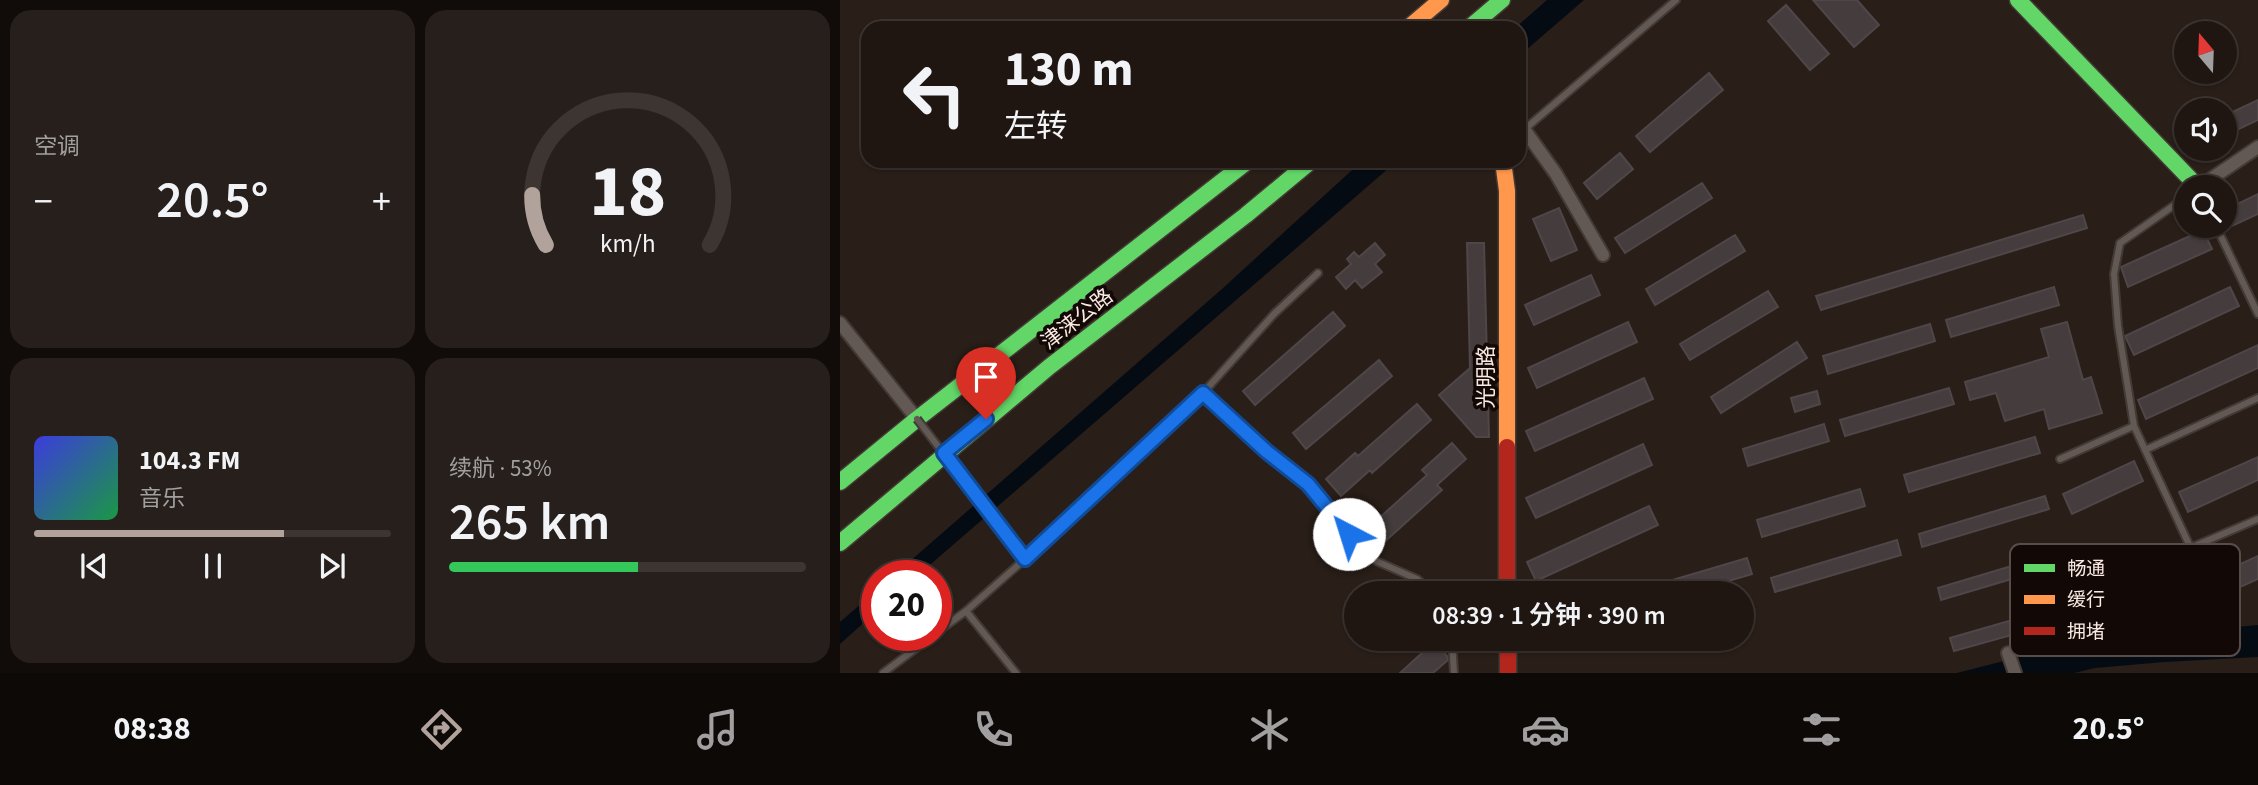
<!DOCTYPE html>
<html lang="zh">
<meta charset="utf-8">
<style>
body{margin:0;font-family:"Source Sans 3","Noto Sans SC",sans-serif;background:#271f1b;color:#f1f3f6;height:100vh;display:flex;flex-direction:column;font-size:26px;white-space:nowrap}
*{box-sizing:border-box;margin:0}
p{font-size:23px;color:#a19f9f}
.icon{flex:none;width:38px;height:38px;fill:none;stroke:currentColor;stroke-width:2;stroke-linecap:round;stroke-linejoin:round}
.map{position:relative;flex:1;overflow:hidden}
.panel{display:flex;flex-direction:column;gap:10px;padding:10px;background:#110c0a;width:840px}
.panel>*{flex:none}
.hud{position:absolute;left:21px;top:21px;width:665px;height:147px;border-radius:21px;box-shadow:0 2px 5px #0004,0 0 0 2px #3c3532;background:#1f1612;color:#f1f3f6;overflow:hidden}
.needle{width:46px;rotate:341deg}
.tools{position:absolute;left:1334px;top:21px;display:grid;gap:14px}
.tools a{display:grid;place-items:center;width:63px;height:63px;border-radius:50%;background:#1f1612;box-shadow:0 2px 5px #0004,0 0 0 2px #3c3532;font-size:35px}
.speed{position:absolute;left:21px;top:560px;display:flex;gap:14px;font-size:35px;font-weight:700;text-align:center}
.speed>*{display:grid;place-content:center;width:91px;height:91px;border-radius:50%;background:#1f1612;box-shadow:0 2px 5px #0004,0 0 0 2px #3c3532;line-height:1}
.speed .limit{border:10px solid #d22;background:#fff;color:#111}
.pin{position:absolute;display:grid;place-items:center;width:60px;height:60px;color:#fff;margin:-72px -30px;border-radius:50% 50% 50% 0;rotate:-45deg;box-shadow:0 0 7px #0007}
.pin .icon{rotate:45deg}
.me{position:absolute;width:77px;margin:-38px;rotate:320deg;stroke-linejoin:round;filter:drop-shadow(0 0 5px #0008)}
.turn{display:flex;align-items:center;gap:24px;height:147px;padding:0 28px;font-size:32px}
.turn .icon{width:91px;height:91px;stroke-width:2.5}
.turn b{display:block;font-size:49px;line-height:60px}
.big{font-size:52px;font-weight:600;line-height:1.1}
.panel .card{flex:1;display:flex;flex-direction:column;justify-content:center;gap:10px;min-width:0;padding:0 24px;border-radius:21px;background:#271f1b}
.panel .dial{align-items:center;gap:0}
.dial svg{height:182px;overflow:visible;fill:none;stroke:#3c3532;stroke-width:7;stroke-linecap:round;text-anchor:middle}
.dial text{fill:#f1f3f6;stroke:none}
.song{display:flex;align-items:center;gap:21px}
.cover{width:84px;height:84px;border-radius:10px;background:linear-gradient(135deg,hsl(240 70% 55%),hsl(140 70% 35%))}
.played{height:7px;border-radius:4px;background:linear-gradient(90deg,#b1a39c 70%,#3c3532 70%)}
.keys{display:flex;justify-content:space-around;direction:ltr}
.heat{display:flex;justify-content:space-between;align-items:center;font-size:38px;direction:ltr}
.charge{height:10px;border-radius:5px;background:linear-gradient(90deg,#34c759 53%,#3c3532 0)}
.panel .tiles{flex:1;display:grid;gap:10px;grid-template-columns:repeat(2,1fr)}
.trip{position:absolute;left:504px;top:581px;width:410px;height:70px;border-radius:35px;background:#1f1612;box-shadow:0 2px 5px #0004,0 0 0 2px #3c3532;font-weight:600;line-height:70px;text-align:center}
.tab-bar{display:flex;height:112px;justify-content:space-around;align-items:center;background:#0c0907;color:#a19f9f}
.tab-bar .icon{width:49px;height:49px}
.tab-bar .active{color:#b1a39c}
.tab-bar b{font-size:32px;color:#f1f3f6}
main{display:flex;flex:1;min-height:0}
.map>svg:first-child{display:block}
.water{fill:#040b13}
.building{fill:#453d3d;stroke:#4e4648;stroke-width:2}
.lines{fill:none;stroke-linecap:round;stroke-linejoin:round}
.lane-casing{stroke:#433a35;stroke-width:10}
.street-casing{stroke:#433a35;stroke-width:16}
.fast-casing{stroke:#433a35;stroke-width:19}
.slow-casing{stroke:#433a35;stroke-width:19}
.jam-casing{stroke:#433a35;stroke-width:19}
.path{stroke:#635a56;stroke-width:2;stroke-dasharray:7 3.5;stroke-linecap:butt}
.lane{stroke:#635954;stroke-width:6}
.street{stroke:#635954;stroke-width:12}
.fast{stroke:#63d668;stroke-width:16}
.slow{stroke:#ff974d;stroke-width:16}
.jam{stroke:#b3261e;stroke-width:16}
.lane-bridge-casing{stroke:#433a35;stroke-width:10;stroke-linecap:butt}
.lane-bridge{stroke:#635954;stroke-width:6}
.route-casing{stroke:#114b97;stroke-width:18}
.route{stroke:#1a73e8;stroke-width:12}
.labels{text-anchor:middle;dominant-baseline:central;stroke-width:7;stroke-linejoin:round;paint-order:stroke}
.street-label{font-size:21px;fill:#faeae3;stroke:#120805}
.key{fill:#120805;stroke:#584c48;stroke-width:2}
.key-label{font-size:19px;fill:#faeae3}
</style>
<main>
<section class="panel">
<div class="tiles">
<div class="card"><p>空调</p>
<div class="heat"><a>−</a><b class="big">20.5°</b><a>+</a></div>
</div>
<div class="card dial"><svg viewBox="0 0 100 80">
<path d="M14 69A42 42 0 1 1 86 69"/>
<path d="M14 69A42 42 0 0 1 8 47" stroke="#b1a39c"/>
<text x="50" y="56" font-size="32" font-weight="700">18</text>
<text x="50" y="72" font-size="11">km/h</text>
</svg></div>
<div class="card">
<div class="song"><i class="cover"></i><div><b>104.3 FM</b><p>音乐</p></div></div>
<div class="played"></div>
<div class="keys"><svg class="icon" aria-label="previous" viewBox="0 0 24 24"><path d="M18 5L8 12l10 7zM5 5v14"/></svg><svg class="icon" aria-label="pause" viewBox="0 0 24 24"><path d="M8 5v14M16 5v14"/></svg><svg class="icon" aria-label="next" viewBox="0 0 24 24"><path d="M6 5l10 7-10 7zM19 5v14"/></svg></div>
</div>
<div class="card"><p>续航 · 53%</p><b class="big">265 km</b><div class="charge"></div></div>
</div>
</section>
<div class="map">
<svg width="1418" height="673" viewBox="0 0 1418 673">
<rect width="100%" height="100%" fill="#291e18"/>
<path class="water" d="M 707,0 L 744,0 L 679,56 L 679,28 L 675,28 Z
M 522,161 L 557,161 L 77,576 L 53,576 L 382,289 Z
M 37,590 L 37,611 L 0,644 L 0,622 Z
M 1418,625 L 1418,657 L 1324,662 L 1255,668 L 1234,673 L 1117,673 L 1195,653 L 1272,638 Z"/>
<path class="building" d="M 973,0 L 1017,0 L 1039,25 L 1014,47 Z
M 946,5 L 989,54 L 970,70 L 928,21 Z
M 869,73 L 883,90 L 810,152 L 796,136 Z
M 1418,100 L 1418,120 L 1384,136 L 1384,116 Z
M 780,153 L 793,169 L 757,199 L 744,183 Z
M 862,183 L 872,198 L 785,253 L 775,238 Z
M 1418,194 L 1418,214 L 1392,226 L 1385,210 Z
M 719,208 L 737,250 L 711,261 L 693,219 Z
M 1243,215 L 1247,228 L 981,310 L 976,296 Z
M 1363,230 L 1372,249 L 1288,287 L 1281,267 Z
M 895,235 L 905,251 L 815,305 L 806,289 Z
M 535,243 L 545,255 L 535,264 L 542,272 L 522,288 L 515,280 L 506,289 L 496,277 L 511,264 L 507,259 L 514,252 L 519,257 Z
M 627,243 L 644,243 L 649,437 L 636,437 L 599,395 L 630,368 Z
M 751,275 L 760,295 L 694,325 L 685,305 Z
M 1214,287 L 1219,305 L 1111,337 L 1106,320 Z
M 1390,287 L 1399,306 L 1294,355 L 1285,336 Z
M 928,291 L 938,307 L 850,360 L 840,344 Z
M 493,312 L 505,326 L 415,405 L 403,391 Z
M 788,322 L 797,342 L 697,388 L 688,368 Z
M 1227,322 L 1243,380 L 1251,377 L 1262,413 L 1209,429 L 1204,409 L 1165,421 L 1156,393 L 1130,400 L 1125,382 L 1209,357 L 1201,329 Z
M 1090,324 L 1095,341 L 988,374 L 983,356 Z
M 957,342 L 967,358 L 881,413 L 871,397 Z
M 1418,345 L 1418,368 L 1306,419 L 1298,400 Z
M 539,360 L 552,376 L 466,449 L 453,433 Z
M 804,378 L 813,399 L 695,451 L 686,431 Z
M 1109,388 L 1114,404 L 1005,436 L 1000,420 Z
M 977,391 L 980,404 L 955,412 L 951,398 Z
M 577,404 L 591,420 L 532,473 L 530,470 L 501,496 L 486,479 L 515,453 L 518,456 Z
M 984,424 L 989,441 L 908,466 L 903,449 Z
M 1195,437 L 1200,453 L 1069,492 L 1064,475 Z
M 612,443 L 626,459 L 597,485 L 602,490 L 542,544 L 528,528 L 587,475 L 582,470 Z
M 803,444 L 812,465 L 696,518 L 686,498 Z
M 1418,457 L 1418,480 L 1348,512 L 1339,492 Z
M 1294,461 L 1303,481 L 1232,514 L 1223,494 Z
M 1020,489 L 1025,506 L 922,537 L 917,520 Z
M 1205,496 L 1209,509 L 1082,547 L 1079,534 Z
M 809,506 L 818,525 L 696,581 L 687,562 Z
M 1057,540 L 1061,555 L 935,592 L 931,578 Z
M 1225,550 L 1229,562 L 1101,600 L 1098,588 Z
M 1418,556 L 1418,579 L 1387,593 L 1378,574 Z
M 907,558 L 912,574 L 848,593 L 795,593 L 795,591 Z
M 1239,601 L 1243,615 L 1114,651 L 1110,638 Z
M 594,642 L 607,656 L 608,660 L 593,673 L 560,673 Z"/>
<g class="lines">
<defs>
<path id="lane" d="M 679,134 L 836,0
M 1346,197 L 1280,243 L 1274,274 L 1278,326 L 1294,426 L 1360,568 L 1375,611
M 1376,226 L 1418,314
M 363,393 L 426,451 L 468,484 L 522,551 L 536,561 L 577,579 L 593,593
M 1305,450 L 1418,398
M 1220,459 L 1294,426
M 1350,548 L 1418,519
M 126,611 L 176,673
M 96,633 L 126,611 L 185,559 L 363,393 L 434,314 L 478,273
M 612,639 L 614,673
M 43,673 L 94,635"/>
<path id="street" d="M 679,122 L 716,174 L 763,255
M 1359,187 L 1418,147
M 0,323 L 77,419
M 1168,653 L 1175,673"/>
<path id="fast" d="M 1178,0 L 1358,187
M 629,28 L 662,0
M 0,482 L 77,419 L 408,161
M 0,543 L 209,367 L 406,215 L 471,161"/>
<path id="slow" d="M 568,28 L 601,0
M 663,161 L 667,191 L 667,447"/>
<path id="jam" d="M 667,447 L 667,593
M 668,639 L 668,673"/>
</defs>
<use href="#lane" class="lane-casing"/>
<use href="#street" class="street-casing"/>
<use href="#fast" class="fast-casing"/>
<use href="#slow" class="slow-casing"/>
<use href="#jam" class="jam-casing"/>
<path class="path" d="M 499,167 L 505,161"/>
<use href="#lane" class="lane"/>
<use href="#street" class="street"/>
<use href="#fast" class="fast"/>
<use href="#slow" class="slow"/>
<use href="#jam" class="jam"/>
<defs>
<path id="lane-bridge" d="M 77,419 L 185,559"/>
</defs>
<use href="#lane-bridge" class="lane-bridge-casing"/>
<use href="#lane-bridge" class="lane-bridge"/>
</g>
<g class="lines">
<defs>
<path id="route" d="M 146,419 L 104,453 L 185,559 L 363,393 L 426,451 L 468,484 L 509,534"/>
</defs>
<use href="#route" class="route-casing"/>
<use href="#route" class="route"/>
</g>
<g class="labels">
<g class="street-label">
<text transform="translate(237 319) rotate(-38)">津涞公路</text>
<text transform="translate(646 377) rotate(-90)">光明路</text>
</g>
</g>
<rect x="1170" y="544" width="230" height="112" rx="10" class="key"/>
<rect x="1184" y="564" width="31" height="8" fill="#63d668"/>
<rect x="1184" y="595" width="31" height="9" fill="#ff974d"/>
<rect x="1184" y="627" width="31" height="8" fill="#b3261e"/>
<g class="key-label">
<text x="1227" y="575">畅通</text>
<text x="1227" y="606">缓行</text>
<text x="1227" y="638">拥堵</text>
</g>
</svg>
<div class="tools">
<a><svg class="needle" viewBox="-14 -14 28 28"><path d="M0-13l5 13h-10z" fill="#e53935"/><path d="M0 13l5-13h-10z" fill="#a19f9f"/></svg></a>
<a><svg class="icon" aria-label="sound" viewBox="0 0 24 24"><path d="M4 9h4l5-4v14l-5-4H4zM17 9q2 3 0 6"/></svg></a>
<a><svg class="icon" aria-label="search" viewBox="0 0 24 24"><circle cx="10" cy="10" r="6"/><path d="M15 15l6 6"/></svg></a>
</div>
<div class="speed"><div class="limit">20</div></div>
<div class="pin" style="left:146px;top:419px;background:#d93025"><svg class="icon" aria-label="arrive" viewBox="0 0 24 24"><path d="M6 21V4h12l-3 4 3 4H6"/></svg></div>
<svg class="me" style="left:509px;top:534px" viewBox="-20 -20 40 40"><circle r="19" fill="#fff"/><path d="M0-13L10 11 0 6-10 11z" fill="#1a73e8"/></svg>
<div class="trip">08:39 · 1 分钟 · 390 m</div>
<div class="hud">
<div class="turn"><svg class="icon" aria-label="left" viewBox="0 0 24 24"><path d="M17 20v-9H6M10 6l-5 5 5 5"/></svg><div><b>130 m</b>左转</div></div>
</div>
</div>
</main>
<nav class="tab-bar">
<b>08:38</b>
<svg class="icon active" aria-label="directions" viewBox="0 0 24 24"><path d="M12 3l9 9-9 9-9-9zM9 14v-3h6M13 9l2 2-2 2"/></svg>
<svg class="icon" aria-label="music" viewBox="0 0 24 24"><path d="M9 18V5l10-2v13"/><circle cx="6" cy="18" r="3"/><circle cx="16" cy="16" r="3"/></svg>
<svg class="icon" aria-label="phone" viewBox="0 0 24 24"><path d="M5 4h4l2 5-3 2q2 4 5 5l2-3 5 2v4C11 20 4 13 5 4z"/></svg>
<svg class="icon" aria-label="climate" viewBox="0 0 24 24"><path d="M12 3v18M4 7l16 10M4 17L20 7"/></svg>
<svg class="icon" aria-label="car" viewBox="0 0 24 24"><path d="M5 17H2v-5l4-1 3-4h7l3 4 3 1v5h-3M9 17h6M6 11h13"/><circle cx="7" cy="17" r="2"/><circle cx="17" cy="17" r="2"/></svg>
<svg class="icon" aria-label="filters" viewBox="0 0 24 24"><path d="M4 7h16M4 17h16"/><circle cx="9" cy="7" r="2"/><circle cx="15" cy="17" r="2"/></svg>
<b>20.5°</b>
</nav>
